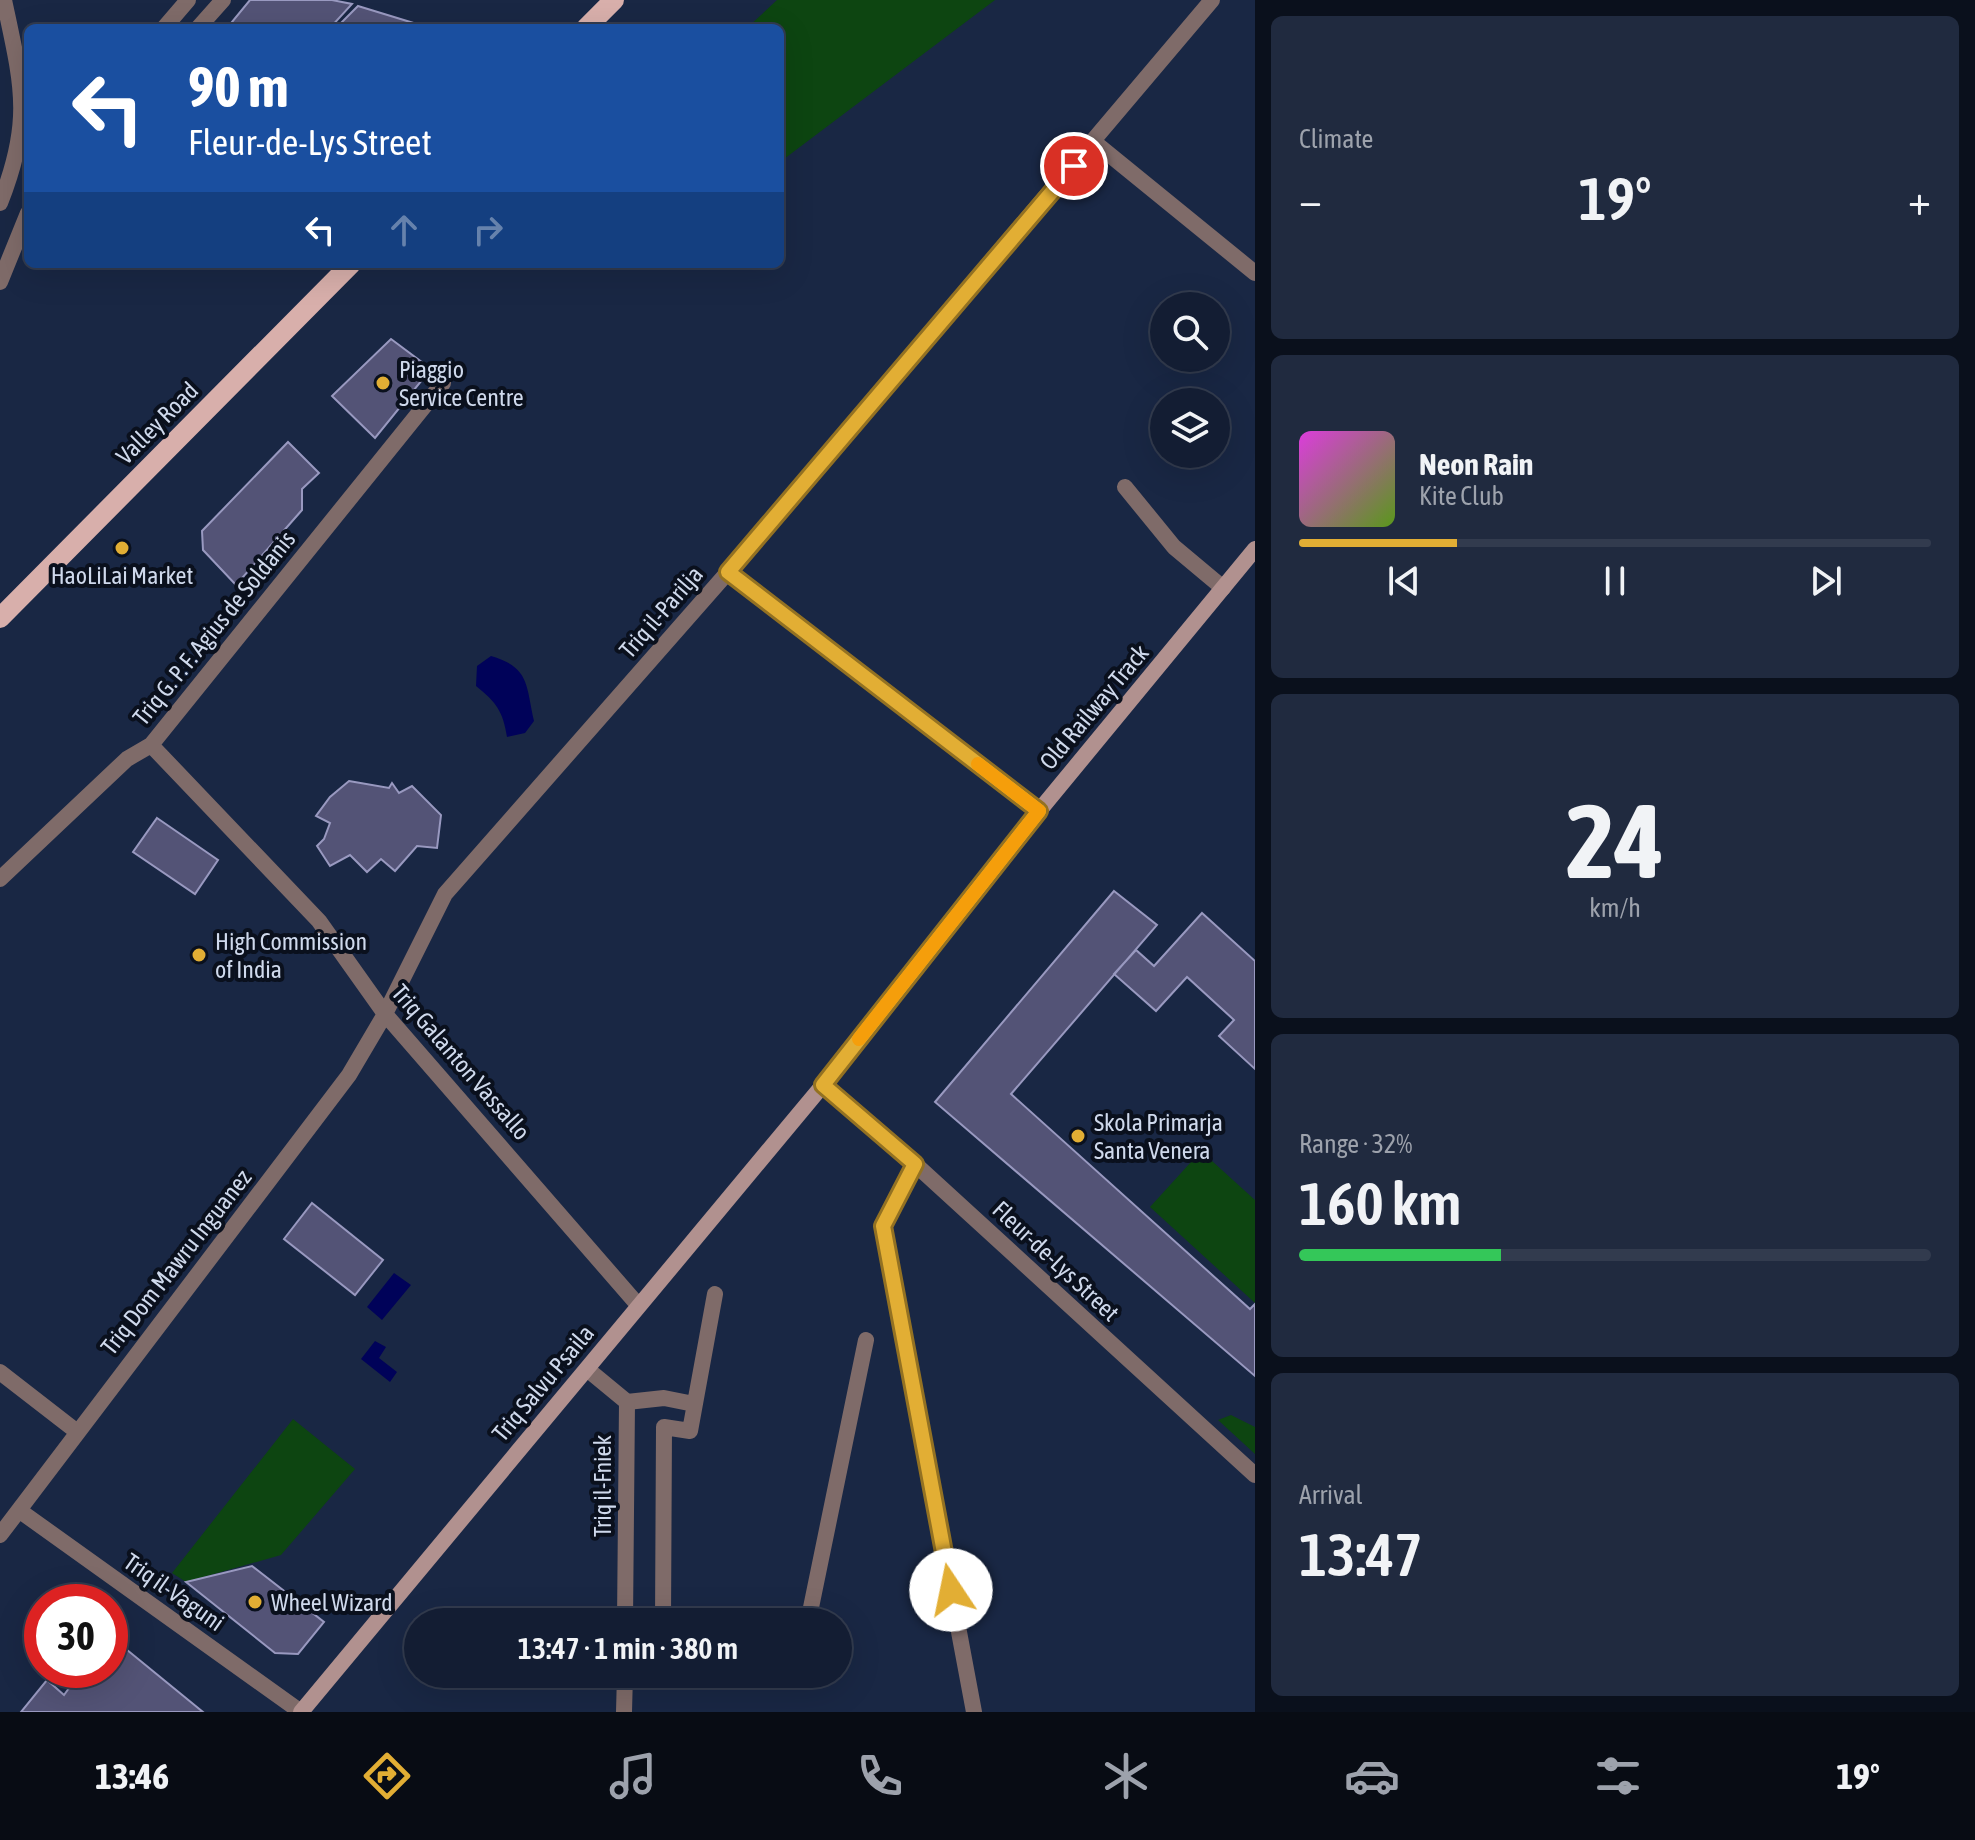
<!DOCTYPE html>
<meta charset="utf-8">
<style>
body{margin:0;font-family:"Asap Condensed",sans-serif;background:#202a3f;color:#f1f3f6;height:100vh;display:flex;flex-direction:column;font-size:30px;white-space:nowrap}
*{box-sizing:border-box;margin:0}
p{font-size:26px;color:#9da2ac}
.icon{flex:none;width:44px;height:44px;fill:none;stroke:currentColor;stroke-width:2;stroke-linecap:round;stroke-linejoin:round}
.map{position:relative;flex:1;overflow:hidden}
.details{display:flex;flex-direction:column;gap:16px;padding:16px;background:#0a101c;width:720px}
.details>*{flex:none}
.banner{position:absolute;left:24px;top:24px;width:760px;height:244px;border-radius:12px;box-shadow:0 8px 32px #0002,0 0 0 2px #323b4e;background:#1a4fa0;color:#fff;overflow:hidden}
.tools{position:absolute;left:1150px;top:292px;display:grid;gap:16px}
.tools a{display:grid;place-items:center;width:80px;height:80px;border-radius:50%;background:#131d33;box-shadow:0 8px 32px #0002,0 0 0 2px #323b4e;font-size:40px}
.speed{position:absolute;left:24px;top:1584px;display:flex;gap:16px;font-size:40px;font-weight:700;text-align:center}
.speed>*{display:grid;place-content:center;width:104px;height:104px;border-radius:50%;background:#131d33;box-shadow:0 8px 32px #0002,0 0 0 2px #323b4e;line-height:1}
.speed .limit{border:12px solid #d22;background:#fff;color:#111}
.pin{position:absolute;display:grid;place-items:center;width:68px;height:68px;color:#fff;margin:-34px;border:4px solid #fff;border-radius:50%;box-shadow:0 2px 8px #0007}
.me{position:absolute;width:88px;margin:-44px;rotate:349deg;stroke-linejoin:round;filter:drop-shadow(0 0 6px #0008)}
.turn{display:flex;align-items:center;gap:28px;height:168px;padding:0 32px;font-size:36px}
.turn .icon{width:104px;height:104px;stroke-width:2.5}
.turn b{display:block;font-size:56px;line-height:68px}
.lanes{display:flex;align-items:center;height:76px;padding:0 32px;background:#0003;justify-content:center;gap:40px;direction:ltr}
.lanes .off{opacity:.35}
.big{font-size:60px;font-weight:600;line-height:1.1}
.details .card{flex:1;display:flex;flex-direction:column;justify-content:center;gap:12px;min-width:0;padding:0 28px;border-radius:12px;background:#202a3f}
.details .dial{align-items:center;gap:0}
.dial b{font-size:104px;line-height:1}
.song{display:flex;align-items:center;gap:24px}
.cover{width:96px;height:96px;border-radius:12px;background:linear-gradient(135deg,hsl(300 70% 55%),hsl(90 70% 35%))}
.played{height:8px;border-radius:4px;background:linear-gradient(90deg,#e2ae34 25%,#323b4e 25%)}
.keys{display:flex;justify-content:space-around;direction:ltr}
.heat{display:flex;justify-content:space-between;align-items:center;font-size:44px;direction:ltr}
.charge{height:12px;border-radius:6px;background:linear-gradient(90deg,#34c759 32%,#323b4e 0)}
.trip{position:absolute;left:404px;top:1608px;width:448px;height:80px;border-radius:40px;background:#131d33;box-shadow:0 8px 32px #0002,0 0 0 2px #323b4e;font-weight:600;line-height:80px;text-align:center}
.menu{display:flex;height:128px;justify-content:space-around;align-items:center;background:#080c14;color:#9da2ac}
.menu .icon{width:56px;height:56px}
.menu .on{color:#e2ae34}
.menu b{font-size:36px;color:#f1f3f6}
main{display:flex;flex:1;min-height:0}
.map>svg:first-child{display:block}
.green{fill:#0d4511}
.water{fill:#000259}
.building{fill:#535376;stroke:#9999c0;stroke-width:2}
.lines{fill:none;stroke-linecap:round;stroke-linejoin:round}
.lane{stroke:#7f6b69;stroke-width:16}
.street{stroke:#7f6b69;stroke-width:16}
.secondary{stroke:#b1918f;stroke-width:16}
.primary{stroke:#d8afab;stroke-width:20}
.route-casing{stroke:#937122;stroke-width:20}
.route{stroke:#e2ae34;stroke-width:14}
.slow{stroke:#f59e0b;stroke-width:14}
.poi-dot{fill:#e2ae34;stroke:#0a101d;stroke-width:3}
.labels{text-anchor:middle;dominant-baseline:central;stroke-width:8;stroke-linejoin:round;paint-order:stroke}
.poi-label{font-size:24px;fill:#cfd9ec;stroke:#0a101d;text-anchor:start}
.street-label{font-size:24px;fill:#cfd9ec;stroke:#0a101d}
</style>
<main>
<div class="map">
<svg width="1255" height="1712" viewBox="0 0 1255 1712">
<rect width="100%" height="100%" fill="#192744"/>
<path class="green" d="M 777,0 L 995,0 L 780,162 L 780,28 L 747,28 Z
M 1201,1151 L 1255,1200 L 1255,1303 L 1150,1207 Z
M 1231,1415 L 1255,1427 L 1255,1454 L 1218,1420 Z
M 293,1419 L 355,1469 L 281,1555 L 186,1582 L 172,1573 Z"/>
<path class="water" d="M 491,656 C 530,667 526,686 534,721 L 525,733 L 507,737 C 503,711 496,702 476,686 L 477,666 Z
M 394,1273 L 411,1285 L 382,1320 L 367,1307 Z
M 375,1341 L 386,1347 L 379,1358 L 397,1372 L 390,1382 L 361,1359 Z"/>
<path class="building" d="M 250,0 L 332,0 L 352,4 L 330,28 L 227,28 Z
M 358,6 L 430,28 L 336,28 Z
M 391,339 L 431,369 L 375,438 L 332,396 Z
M 288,442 L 319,473 L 302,489 L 302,510 L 236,585 L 203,550 L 202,531 Z
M 349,781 L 389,788 L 392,783 L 399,793 L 412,786 L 441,815 L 437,848 L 417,846 L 395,871 L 381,859 L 367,872 L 350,855 L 330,866 L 317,846 L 324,839 L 330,823 L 316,816 L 330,797 Z
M 157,818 L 218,860 L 195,894 L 133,852 Z
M 1114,891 L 1157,925 L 1011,1094 L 1250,1309 L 1255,1304 L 1255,1376 L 935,1102 Z
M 1202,913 L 1255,961 L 1255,1069 L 1219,1036 L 1234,1020 L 1187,977 L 1156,1011 L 1114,974 L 1136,950 L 1154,966 Z
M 312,1203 L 383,1260 L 355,1295 L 284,1239 Z
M 252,1566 L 324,1622 L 298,1654 L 275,1653 L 186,1582 Z
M 110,1636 L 203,1712 L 21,1712 L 47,1680 L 64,1695 L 82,1670 L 110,1670 Z"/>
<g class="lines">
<path class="lane" d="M 1125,487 L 1174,547 L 1223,588
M 627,1402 L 664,1398 L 694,1404
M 663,1622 L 664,1427 L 690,1431 L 715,1294
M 808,1622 L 866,1340"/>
<path class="street" d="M 164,28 L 188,0
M 198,28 L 223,0
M 1094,142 L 1255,273
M 0,203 C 33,120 22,85 4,0
M 0,282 L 28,213
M 728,572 L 1039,811
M 151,745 L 319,921 L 385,1014 L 638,1305
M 0,879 L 127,759 L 151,745 L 443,383
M 823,1085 L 915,1164 L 1255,1475
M 915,1164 L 883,1226 L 974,1712
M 587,1369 L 627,1402 L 625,1622
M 0,1372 L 76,1431
M 20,1511 L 301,1712
M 0,1535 L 349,1075 L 385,1014 L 445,894 L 728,572 L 1212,0
M 624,1712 L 625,1674"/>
<path class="secondary" d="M 301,1712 L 823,1085 L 1039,811 L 1255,549"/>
<path class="primary" d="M 586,28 L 614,0
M 0,618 L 351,264"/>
</g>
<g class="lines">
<defs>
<path id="route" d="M 951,1590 L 883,1226 L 915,1164 L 823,1085 L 1039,811 L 728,572 L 1074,166"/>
</defs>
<use href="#route" class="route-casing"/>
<use href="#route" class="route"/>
<path class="slow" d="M 859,1039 L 1039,811 L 978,764"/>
</g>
<g class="poi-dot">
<circle cx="383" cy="383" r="8"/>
<circle cx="122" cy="548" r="8"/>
<circle cx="199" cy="955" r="8"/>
<circle cx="1078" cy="1136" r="8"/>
<circle cx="255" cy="1602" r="8"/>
</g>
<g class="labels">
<g class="poi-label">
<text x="399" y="369">Piaggio<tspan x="399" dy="28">Service Centre</tspan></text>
<text x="122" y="575" text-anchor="middle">HaoLiLai Market</text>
<text x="215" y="941">High Commission<tspan x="215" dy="28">of India</tspan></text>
<text x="1094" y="1122">Skola Primarja<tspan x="1094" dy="28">Santa Venera</tspan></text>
<text x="271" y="1602">Wheel Wizard</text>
</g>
<g class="street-label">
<text transform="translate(157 423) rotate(-45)">Valley Road</text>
<text transform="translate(661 612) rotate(-49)">Triq il-Parilja</text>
<text transform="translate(214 628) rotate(-51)">Triq G. P. F. Agius de Soldanis</text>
<text transform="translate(1094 707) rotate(-50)">Old Railway Track</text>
<text transform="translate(461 1062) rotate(49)">Triq Galanton Vassallo</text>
<text transform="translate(1056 1261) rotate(43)">Fleur-de-Lys Street</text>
<text transform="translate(176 1262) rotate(-52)">Triq Dom Mawru Inguanez</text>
<text transform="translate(543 1383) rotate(-50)">Triq Salvu Psaila</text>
<text transform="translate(602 1486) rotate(-90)">Triq il-Fniek</text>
<text transform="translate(174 1592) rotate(35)">Triq il-Vaguni</text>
</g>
</g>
</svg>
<div class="tools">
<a><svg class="icon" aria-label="search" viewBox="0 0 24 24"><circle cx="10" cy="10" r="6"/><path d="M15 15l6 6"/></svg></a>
<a><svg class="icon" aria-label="layers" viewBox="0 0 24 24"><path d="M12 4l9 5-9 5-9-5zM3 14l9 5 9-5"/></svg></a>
</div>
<div class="speed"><div class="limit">30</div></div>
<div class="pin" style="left:1074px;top:166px;background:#d93025"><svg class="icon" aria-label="arrive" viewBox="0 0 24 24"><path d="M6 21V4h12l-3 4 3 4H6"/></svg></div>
<svg class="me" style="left:951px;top:1590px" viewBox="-20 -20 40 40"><circle r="19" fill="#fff"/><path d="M0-13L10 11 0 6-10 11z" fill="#e2ae34"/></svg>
<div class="trip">13:47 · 1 min · 380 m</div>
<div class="banner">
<div class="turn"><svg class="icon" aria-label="left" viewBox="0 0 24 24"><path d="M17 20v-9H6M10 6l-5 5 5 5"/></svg><div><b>90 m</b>Fleur-de-Lys Street</div></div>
<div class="lanes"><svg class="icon" aria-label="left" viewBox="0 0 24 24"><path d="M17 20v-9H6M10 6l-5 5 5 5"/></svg><svg class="icon off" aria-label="ahead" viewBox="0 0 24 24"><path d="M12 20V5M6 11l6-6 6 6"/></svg><svg class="icon off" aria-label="right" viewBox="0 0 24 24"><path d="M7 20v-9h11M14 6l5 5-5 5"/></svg></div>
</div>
</div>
<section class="details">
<div class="card"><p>Climate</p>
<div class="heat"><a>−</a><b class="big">19°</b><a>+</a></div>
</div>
<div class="card">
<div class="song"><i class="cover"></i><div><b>Neon Rain</b><p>Kite Club</p></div></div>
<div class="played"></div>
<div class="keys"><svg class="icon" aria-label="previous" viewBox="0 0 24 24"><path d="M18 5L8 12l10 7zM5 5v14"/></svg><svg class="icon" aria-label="pause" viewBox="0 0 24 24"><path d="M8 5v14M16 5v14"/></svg><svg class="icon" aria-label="next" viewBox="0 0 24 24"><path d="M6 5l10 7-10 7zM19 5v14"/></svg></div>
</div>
<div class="card dial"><b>24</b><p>km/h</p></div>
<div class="card"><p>Range · 32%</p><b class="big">160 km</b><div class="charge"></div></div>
<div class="card"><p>Arrival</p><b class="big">13:47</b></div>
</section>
</main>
<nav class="menu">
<b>13:46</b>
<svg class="icon on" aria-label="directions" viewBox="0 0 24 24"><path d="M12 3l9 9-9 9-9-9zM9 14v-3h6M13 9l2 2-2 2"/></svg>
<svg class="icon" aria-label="music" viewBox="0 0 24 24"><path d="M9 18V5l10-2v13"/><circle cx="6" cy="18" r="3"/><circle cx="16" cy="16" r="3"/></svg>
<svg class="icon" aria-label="phone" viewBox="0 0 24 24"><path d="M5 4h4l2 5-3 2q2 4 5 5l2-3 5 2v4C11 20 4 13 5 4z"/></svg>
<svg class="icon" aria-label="climate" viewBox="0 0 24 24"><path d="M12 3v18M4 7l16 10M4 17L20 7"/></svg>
<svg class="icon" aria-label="car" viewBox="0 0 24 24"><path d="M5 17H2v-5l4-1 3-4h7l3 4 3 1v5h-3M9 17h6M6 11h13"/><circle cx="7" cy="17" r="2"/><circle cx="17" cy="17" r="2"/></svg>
<svg class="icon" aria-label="filters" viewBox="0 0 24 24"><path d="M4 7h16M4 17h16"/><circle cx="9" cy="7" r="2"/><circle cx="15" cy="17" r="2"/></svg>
<b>19°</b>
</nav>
